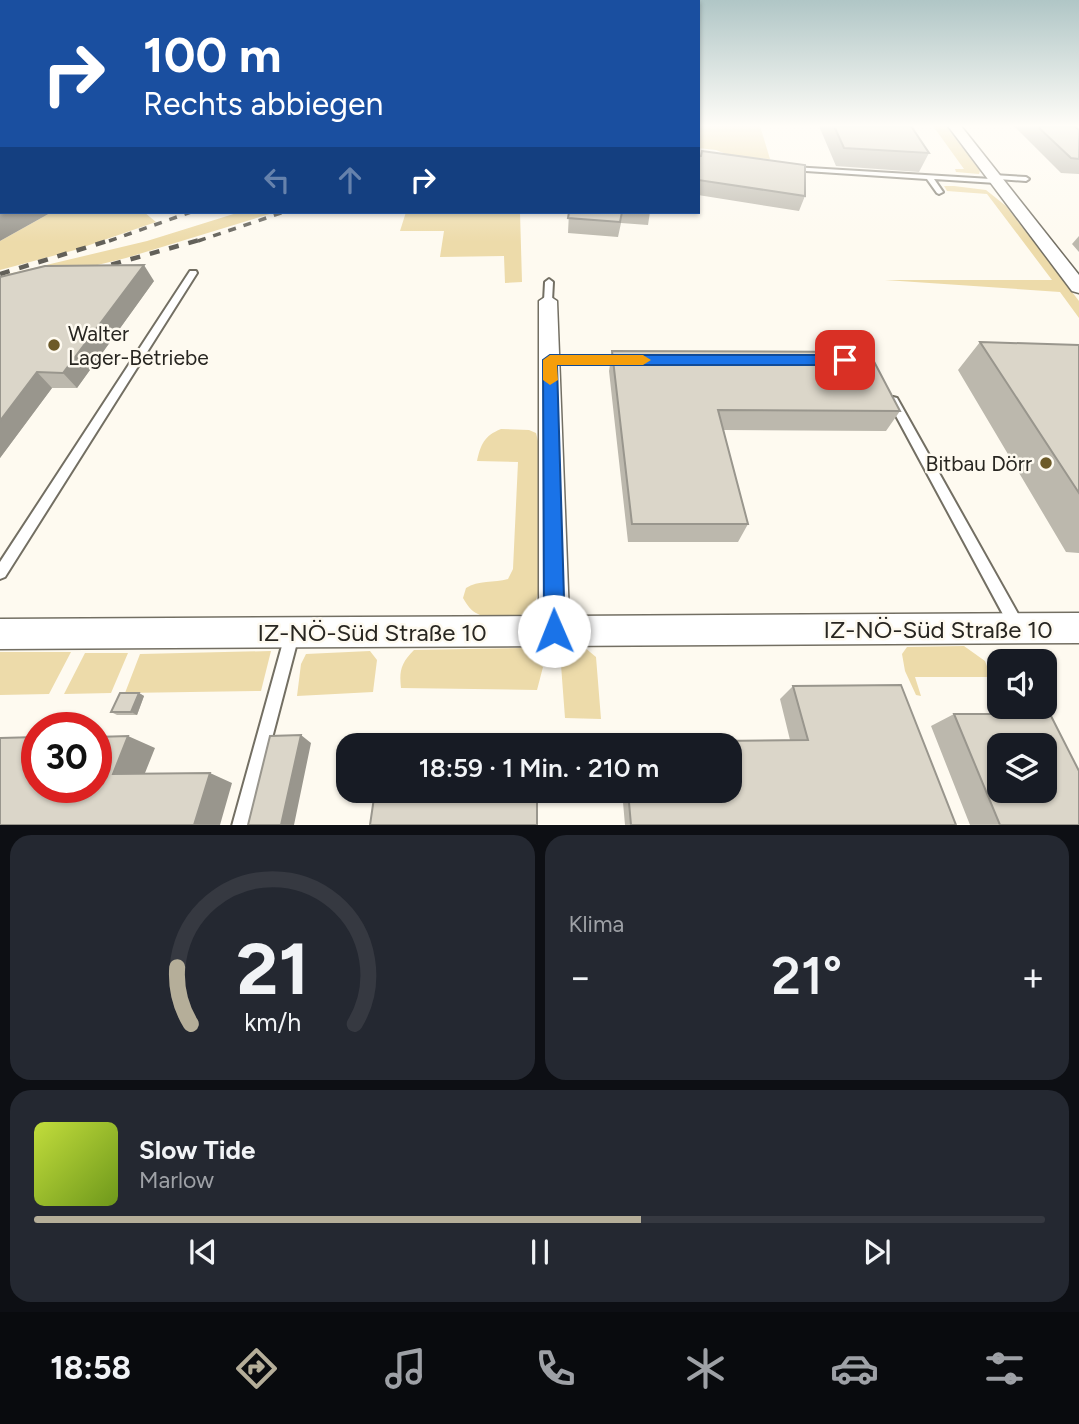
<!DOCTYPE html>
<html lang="de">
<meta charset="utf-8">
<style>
body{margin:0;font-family:Figtree,sans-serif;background:#242831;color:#f1f3f6;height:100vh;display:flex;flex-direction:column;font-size:26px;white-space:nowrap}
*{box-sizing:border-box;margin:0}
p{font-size:23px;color:#9ea1a6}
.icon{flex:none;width:38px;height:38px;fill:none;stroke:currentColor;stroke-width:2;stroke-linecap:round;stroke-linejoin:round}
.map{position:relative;height:825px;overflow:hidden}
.panel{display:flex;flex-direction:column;gap:10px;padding:10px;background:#0d0f14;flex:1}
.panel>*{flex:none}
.top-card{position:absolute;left:0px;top:0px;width:700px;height:214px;box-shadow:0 2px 5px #0004;background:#1a4fa0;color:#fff;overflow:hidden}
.tools{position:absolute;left:987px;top:649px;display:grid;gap:14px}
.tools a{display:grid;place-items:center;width:70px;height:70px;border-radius:14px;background:#171b24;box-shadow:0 2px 5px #0004;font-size:35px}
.speed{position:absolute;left:21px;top:712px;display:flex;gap:14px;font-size:35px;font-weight:700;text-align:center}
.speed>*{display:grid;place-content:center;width:91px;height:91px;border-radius:50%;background:#171b24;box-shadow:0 2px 5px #0004;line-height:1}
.speed .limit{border:10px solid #d22;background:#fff;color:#111}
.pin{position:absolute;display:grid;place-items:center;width:60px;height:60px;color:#fff;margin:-30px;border-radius:14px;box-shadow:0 4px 10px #0006}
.me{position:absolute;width:77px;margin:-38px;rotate:359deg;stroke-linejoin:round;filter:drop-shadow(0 0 5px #0008)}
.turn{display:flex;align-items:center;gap:24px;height:147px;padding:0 28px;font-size:32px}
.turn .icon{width:91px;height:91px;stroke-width:2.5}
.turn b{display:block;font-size:49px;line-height:60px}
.lanes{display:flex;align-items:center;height:66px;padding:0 28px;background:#0003;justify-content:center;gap:35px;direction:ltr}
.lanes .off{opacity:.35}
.big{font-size:52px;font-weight:600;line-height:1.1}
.panel .widget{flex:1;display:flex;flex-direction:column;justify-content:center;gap:10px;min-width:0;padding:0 24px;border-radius:21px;background:#242831}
.panel .dial{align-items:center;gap:0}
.dial svg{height:182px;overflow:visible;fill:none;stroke:#363941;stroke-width:7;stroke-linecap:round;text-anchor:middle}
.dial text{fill:#f1f3f6;stroke:none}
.song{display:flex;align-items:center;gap:21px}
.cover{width:84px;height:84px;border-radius:10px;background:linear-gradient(135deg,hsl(70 70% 55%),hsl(80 70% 35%))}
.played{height:7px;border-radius:4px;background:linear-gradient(90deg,#b5ae99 60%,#363941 60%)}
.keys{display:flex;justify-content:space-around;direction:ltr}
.heat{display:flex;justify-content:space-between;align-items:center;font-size:38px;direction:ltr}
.panel .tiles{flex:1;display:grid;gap:10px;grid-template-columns:1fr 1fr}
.widget:last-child{grid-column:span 2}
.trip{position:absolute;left:336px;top:733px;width:406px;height:70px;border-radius:21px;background:#171b24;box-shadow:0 2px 5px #0004;font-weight:600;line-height:70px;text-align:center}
.dock{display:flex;height:112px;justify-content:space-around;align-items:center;background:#090b0e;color:#9ea1a6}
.dock .icon{width:49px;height:49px}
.dock .current{color:#b5ae99}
.dock b{font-size:32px;color:#f1f3f6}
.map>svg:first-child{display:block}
.green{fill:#eddbaa}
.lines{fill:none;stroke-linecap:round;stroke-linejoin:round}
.lane-casing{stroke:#736f63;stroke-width:4}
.street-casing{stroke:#736f63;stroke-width:3}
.lane{fill:#fff;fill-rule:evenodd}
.street{fill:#fff;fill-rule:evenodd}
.rail-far1{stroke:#626059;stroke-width:3.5;stroke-dasharray:8 8;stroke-linecap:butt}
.rail{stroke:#626059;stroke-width:4.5;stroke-dasharray:10 10;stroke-linecap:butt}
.wall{fill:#bcb8ad}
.shaded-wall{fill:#99968d}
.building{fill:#dbd6c9;stroke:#99968d;stroke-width:2;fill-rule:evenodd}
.route{fill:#1a73e8;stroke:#114b97;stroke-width:2}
.slow{fill:#f59e0b}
.poi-dot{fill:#6c5a28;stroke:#fefaf0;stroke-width:2.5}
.labels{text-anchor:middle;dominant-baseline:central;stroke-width:5;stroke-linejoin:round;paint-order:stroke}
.poi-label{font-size:21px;fill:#282621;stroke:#fefaf0;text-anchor:start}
.near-street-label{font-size:24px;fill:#282621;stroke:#fefaf0}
</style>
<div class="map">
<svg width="1079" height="826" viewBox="0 0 1079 826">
<rect width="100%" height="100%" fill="#fefaf0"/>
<path class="green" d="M 698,126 L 760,126 L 770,159 L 752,158 L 744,161 L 716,150 L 698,148 Z
M 933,126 L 946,126 L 980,171 L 979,174 L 956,172 L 955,169 L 964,169 Z
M 954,186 L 986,190 L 1006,206 L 1079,301 L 1079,318 L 1060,292 L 885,280 L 1052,280 L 987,194 L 947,191 L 944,186 Z
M 52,212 L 144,212 L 156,222 L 75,250 L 0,270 L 0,241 Z
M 240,212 L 276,212 L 126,258 L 0,289 L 0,276 L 147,241 Z
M 406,212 L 520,212 L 522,282 L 505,283 L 504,256 L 440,257 L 444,231 L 400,231 Z
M 501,429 L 529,430 L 536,433 L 538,441 L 541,579 C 539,590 538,600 530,609 C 521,620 490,620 478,614 C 471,611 467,605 463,598 L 466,588 C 478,580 494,583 508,579 L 513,569 L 518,462 L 477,461 C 481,444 484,436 501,429 Z
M 964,646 L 985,661 L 999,698 L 988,677 L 915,677 L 921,696 L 916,695 L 905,671 L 902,654 L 907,647 Z
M 584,647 L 596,657 L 601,719 L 565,718 L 561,665 L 572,649 Z
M 523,648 L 543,667 L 537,690 L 401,688 C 399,671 401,663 414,650 Z
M 271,651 L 261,691 L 125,693 L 140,654 Z
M 370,651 L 377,660 L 373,692 L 297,696 L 301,664 L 306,654 Z
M 0,652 L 71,652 L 49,694 L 0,695 Z
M 85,653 L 128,653 L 111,693 L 64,694 Z"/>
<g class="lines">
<defs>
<path id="lane" d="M 793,167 L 991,179 L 990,177 L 993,175 L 1026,177 L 1029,179 L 1026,181 L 998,179 L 999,181 L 996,183 L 934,179 L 943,192 L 939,194 L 937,193 L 927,179 L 791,170 L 791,168 Z
M 190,271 L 196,271 L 197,273 L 5,577 L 0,579 L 0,562 Z
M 549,279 L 553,282 L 552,301 L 548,304 L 544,301 L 545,282 Z
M 550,357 L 622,357 L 627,360 L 622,363 L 550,363 L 545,360 Z
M 893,397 L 897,398 L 1022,621 L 1024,626 L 1022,631 L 1017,633 L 1012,631 L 888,401 Z
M 292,628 L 297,630 L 299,635 L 249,826 L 232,826 L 285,635 L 287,630 Z"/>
<path id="street" d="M 948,126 L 961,126 L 1079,275 L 1079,293 L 1072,291 Z
M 0,146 L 2,146 L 0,155 Z
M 548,295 L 557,301 L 569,616 L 1079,613 L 1079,643 L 0,649 L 0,619 L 539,616 L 539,301 Z"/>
</defs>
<use href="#lane" class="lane-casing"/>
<use href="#street" class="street-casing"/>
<use href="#lane" class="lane"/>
<use href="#street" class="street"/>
<path class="rail-far1" d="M 109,241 L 191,212
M 198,241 L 284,212"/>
<path class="rail" d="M 92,270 L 203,239
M 0,274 L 114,239"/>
</g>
<path class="wall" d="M 819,126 L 911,126 L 929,153 L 919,172 L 836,166 Z
M 1014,126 L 1075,126 L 1079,130 L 1079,174 L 1061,173 Z
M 698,156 L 805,196 L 799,211 L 698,195 Z
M 569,212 L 650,212 L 648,225 L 621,223 L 618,237 L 568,233 Z
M 1079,236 L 1079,252 L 1072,244 Z
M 0,277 L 154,281 L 77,388 L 52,388 L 0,458 Z
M 980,342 L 1079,345 L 1079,553 L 1066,552 L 958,370 Z
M 612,351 L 900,411 L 886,431 L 723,430 L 748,524 L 738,542 L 628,542 L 609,371 Z
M 793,686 L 956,825 L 625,825 L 622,791 L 730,791 L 730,746 L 622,746 L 624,742 L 790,740 L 780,699 Z
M 139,693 L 144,696 L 137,715 L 117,715 L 111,712 Z
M 954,714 L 1079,825 L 970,825 L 931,726 Z"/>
<path class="shaded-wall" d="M 2,212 L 52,212 L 0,241 L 0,213 Z
M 144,265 L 154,281 L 77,388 L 63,373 Z
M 37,372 L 52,388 L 0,458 L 0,421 Z
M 139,693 L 144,696 L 137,715 L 131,712 Z
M 301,735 L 311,743 L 294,825 L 281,825 Z
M 128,736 L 155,748 L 141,783 L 113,774 Z
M 210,773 L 232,783 L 220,825 L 194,825 Z"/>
<path class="building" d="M 834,126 L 911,126 L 929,153 L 844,148 Z
M 1037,126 L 1075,126 L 1079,130 L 1079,159 L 1071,158 Z
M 702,151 L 805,165 L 805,196 L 698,180 L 698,156 L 701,156 Z
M 0,182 L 2,182 L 2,212 L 0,213 Z
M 569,212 L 622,212 L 620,222 L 568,218 Z
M 144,265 L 63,373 L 37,372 L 0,421 L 0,277 L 45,266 Z
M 980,342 L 1079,345 L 1079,493 Z
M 612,351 L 869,352 L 900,411 L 718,410 L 748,524 L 632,524 Z
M 901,685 L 956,825 L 631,825 L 628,791 L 730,791 L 730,746 L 624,746 L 624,742 L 808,740 L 793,686 Z
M 120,693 L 139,693 L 131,712 L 111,712 Z
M 954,714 L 1050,714 L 1079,771 L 1079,825 L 1000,825 ZM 999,746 L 1045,746 L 1045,791 L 999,791 Z
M 301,735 L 281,825 L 248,825 L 270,736 Z
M 128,736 L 113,774 L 210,773 L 194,825 L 0,825 L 0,738 L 37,737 L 37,788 L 96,788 L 96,737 Z
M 537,743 L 537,746 L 382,746 L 382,744 Z
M 375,791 L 537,791 L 537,825 L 370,825 Z"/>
<linearGradient id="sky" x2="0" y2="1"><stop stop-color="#b0c6c6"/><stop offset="0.52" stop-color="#fffdf8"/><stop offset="1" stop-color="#fffdf8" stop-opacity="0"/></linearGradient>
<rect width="1079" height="242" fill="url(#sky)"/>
<path class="route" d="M 550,355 L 845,355 L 852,360 L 845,365 L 557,365 L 565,631 L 562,639 L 554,642 L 547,639 L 544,631 L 543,360 Z"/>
<path class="slow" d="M 550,355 L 643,355 L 651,360 L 643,365 L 557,365 L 558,380 L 550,385 L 543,380 L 543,360 Z"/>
<g class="poi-dot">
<circle cx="54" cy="345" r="7"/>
<circle cx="1046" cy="463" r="7"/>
</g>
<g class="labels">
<g class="poi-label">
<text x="68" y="333">Walter<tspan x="68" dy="24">Lager-Betriebe</tspan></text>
<text x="1032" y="463" text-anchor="end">Bitbau Dörr</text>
</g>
<g class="near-street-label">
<text x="938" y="629">IZ-NÖ-Süd Straße 10</text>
<text x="372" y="632">IZ-NÖ-Süd Straße 10</text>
</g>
</g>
</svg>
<div class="tools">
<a><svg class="icon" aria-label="sound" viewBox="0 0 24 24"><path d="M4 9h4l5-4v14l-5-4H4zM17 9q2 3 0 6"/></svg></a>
<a><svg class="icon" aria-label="layers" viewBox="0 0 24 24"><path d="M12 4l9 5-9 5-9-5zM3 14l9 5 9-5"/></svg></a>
</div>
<div class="speed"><div class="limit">30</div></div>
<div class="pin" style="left:845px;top:360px;background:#d93025"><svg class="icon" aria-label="arrive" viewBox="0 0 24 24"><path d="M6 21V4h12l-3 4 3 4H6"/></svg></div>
<svg class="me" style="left:554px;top:631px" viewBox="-20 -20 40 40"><circle r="19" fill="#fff"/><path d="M0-13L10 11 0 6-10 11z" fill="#1a73e8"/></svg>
<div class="trip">18:59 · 1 Min. · 210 m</div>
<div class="top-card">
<div class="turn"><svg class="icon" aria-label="right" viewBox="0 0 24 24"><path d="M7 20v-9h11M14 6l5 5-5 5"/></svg><div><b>100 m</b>Rechts abbiegen</div></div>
<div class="lanes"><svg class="icon off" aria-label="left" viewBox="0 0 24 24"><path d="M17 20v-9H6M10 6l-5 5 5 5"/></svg><svg class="icon off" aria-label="ahead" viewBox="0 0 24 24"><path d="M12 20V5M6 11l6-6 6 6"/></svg><svg class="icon" aria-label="right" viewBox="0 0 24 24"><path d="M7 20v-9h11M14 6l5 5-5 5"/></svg></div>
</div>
</div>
<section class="panel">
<div class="tiles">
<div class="widget dial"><svg viewBox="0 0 100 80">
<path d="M14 69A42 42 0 1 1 86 69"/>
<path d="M14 69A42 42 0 0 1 8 44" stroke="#b5ae99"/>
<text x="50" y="56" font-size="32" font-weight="700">21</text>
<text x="50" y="72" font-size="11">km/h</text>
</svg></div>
<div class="widget"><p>Klima</p>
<div class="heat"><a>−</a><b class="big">21°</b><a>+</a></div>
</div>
<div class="widget">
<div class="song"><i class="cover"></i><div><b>Slow Tide</b><p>Marlow</p></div></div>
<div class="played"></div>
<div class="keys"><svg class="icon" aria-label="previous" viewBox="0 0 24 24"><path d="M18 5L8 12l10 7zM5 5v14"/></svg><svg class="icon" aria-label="pause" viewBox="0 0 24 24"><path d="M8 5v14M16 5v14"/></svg><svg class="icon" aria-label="next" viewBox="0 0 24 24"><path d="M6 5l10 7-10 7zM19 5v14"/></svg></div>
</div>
</div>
</section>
<nav class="dock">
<b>18:58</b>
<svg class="icon current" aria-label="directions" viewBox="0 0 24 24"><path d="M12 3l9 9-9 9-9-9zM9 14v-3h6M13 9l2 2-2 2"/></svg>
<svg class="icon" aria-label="music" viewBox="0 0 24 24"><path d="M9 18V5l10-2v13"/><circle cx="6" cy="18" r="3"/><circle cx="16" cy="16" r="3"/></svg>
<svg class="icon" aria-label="phone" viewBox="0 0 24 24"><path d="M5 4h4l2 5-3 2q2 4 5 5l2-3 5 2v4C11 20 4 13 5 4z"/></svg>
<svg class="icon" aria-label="climate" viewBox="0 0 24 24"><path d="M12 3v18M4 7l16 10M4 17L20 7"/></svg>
<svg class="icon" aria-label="car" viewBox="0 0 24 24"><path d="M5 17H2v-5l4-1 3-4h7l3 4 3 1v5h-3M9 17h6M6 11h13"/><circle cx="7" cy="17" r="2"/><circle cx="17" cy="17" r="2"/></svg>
<svg class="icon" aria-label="filters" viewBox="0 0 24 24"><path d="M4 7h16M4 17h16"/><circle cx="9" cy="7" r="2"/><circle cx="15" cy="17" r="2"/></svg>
</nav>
